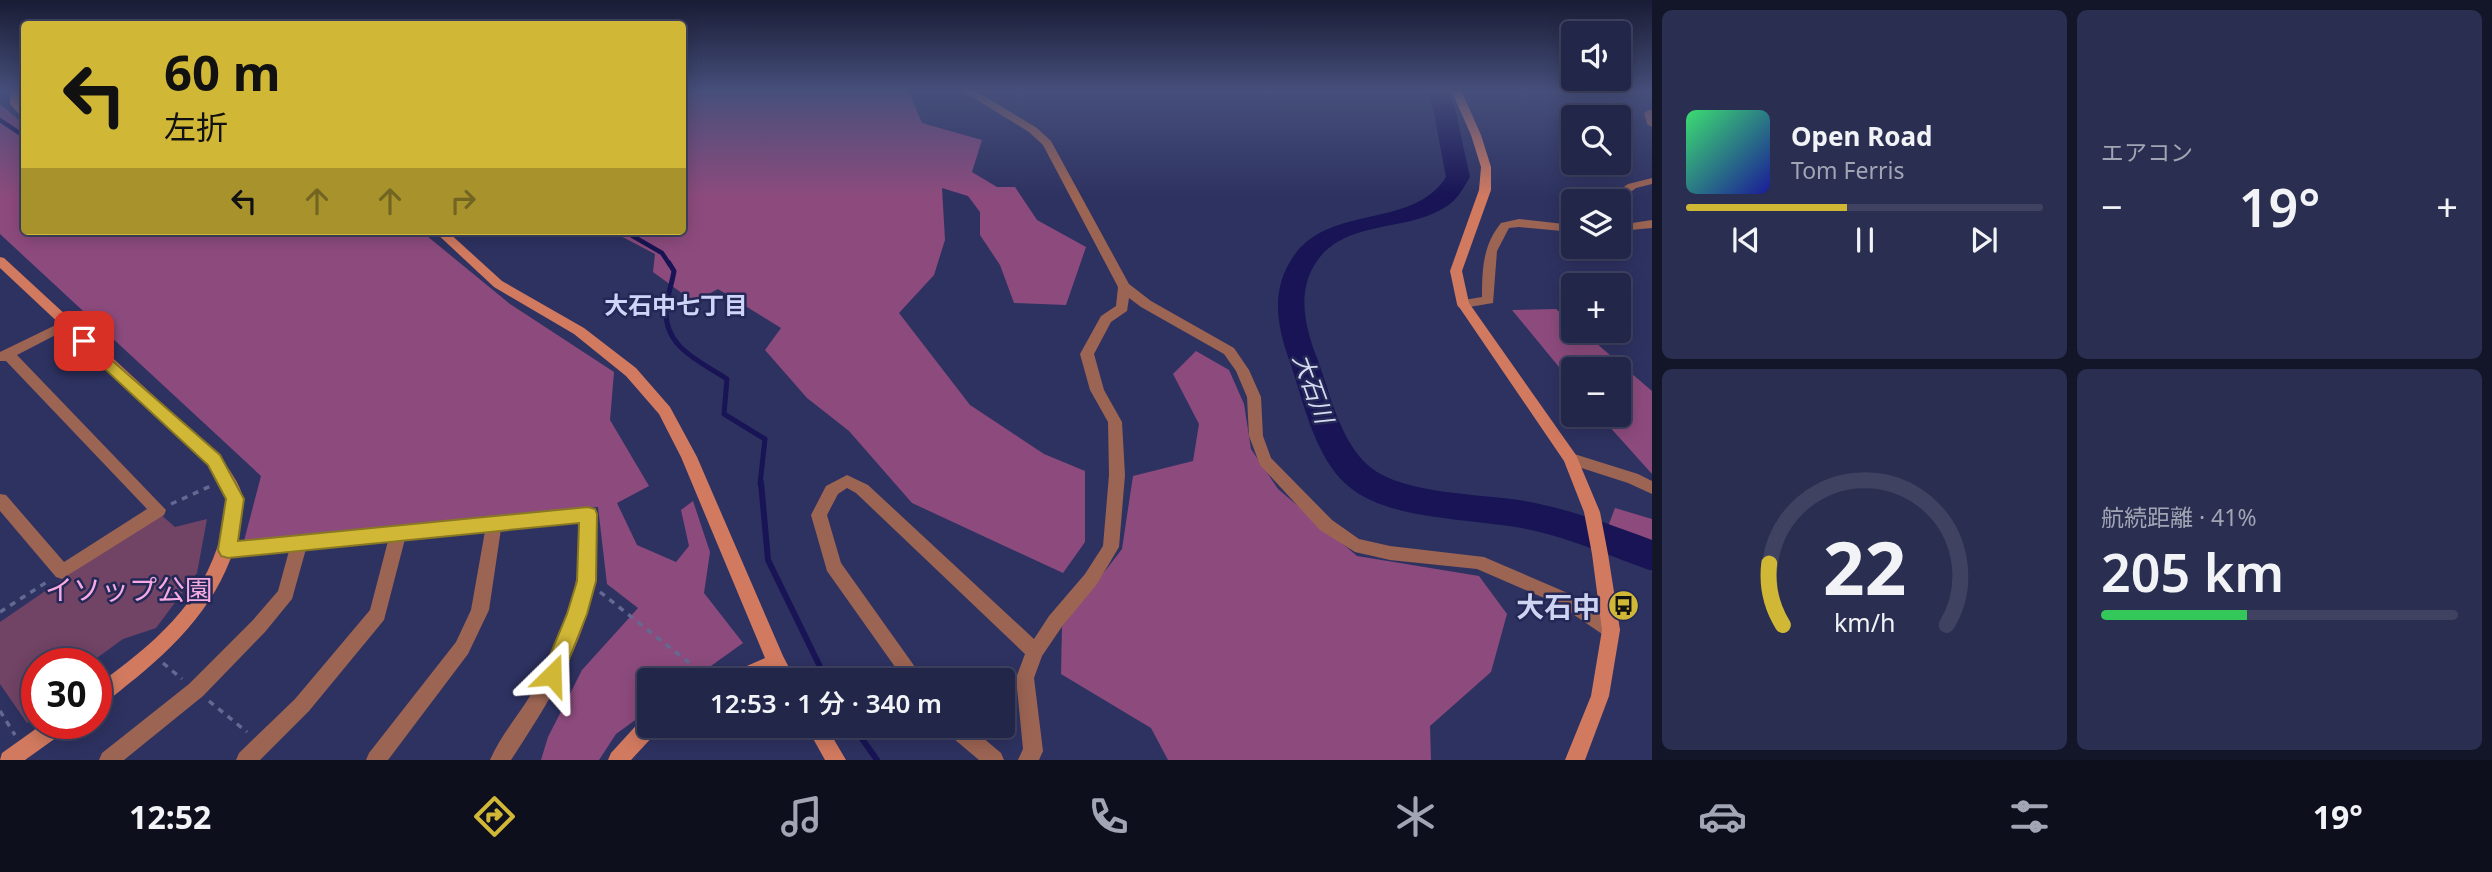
<!DOCTYPE html>
<html lang="ja">
<meta charset="utf-8">
<style>
body{margin:0;font-family:"Noto Sans","Noto Sans JP",sans-serif;background:#2a2e50;color:#f1f3f6;height:100vh;display:flex;flex-direction:column;font-size:26px;white-space:nowrap}
*{box-sizing:border-box;margin:0}
p{font-size:23px;color:#a2a5b4}
.icon{flex:none;width:38px;height:38px;fill:none;stroke:currentColor;stroke-width:2;stroke-linecap:round;stroke-linejoin:round}
.map{position:relative;flex:1;overflow:hidden}
.side{display:flex;flex-direction:column;gap:10px;padding:10px;background:#131528;width:840px}
.side>*{flex:none}
.hud{position:absolute;left:21px;top:21px;width:665px;height:214px;border-radius:7px;box-shadow:0 4px 18px #0003,0 0 0 2px #3f4361;background:#d1b736;color:#111;overflow:hidden}
.tools{position:absolute;left:1561px;top:21px;display:grid;gap:14px}
.tools a{display:grid;place-items:center;width:70px;height:70px;border-radius:7px;background:#222649;box-shadow:0 4px 18px #0003,0 0 0 2px #3f4361;font-size:35px}
.speed{position:absolute;left:21px;top:648px;display:flex;gap:14px;font-size:35px;font-weight:700;text-align:center}
.speed>*{display:grid;place-content:center;width:91px;height:91px;border-radius:50%;background:#222649;box-shadow:0 4px 18px #0003,0 0 0 2px #3f4361;line-height:1}
.speed .limit{border:10px solid #d22;background:#fff;color:#111}
.pin{position:absolute;display:grid;place-items:center;width:60px;height:60px;color:#fff;margin:-30px;border-radius:14px;box-shadow:0 4px 10px #0006}
.me{position:absolute;width:77px;margin:-38px;rotate:22deg;stroke-linejoin:round;filter:drop-shadow(0 0 5px #0008)}
.turn{display:flex;align-items:center;gap:24px;height:147px;padding:0 28px;font-size:32px}
.turn .icon{width:91px;height:91px;stroke-width:2.5}
.turn b{display:block;font-size:49px;line-height:60px}
.lanes{display:flex;align-items:center;height:66px;padding:0 28px;background:#0003;justify-content:center;gap:35px;direction:ltr}
.lanes .off{opacity:.35}
.big{font-size:52px;font-weight:600;line-height:1.1}
.side .card{flex:1;display:flex;flex-direction:column;justify-content:center;gap:10px;min-width:0;padding:0 24px;border-radius:10px;background:#2a2e50}
.side .dial{align-items:center;gap:0}
.dial svg{height:182px;overflow:visible;fill:none;stroke:#3f4361;stroke-width:7;stroke-linecap:round;text-anchor:middle}
.dial text{fill:#f1f3f6;stroke:none}
.song{display:flex;align-items:center;gap:21px}
.cover{width:84px;height:84px;border-radius:10px;background:linear-gradient(135deg,hsl(140 70% 55%),hsl(240 70% 35%))}
.played{height:7px;border-radius:4px;background:linear-gradient(90deg,#d1b736 45%,#3f4361 45%)}
.keys{display:flex;justify-content:space-around;direction:ltr}
.heat{display:flex;justify-content:space-between;align-items:center;font-size:38px;direction:ltr}
.charge{height:10px;border-radius:5px;background:linear-gradient(90deg,#34c759 41%,#3f4361 0)}
.side .tiles{flex:1;display:grid;gap:10px;grid-template-columns:repeat(2,1fr)}
.trip{position:absolute;left:637px;top:668px;width:378px;height:70px;border-radius:7px;background:#222649;box-shadow:0 4px 18px #0003,0 0 0 2px #3f4361;font-weight:600;line-height:70px;text-align:center}
.tab-bar{display:flex;height:112px;justify-content:space-around;align-items:center;background:#0e0f1d;color:#a2a5b4}
.tab-bar .icon{width:49px;height:49px}
.tab-bar .active{color:#d1b736}
.tab-bar b{font-size:32px;color:#f1f3f6}
main{display:flex;flex:1;min-height:0}
.map>svg:first-child{display:block}
.green{fill:#714365}
.forest{fill:#8d4b7d}
.lines{fill:none;stroke-linecap:round;stroke-linejoin:round}
.stream-far2{stroke:#181455;stroke-width:4.5}
.stream-far1{stroke:#181455;stroke-width:5}
.stream{stroke:#181455;stroke-width:6}
.river{fill:#181455;fill-rule:evenodd}
.path{stroke:#646992;stroke-width:3.5;stroke-dasharray:6 6;stroke-linecap:butt}
.street{fill:#9c6453;fill-rule:evenodd}
.secondary{fill:#d27a60;fill-rule:evenodd}
.route{fill:#d1b736;stroke:#887723;stroke-width:2}
.labels{text-anchor:middle;dominant-baseline:central;stroke-width:5;stroke-linejoin:round;paint-order:stroke}
.neighbourhood-label{font-size:24px;font-weight:bold;fill:#cfd5f8;stroke:#242856}
.water-label{font-size:24px;font-style:italic;fill:#d7dbf0;stroke:#242856}
.near-park-label{font-size:28px;fill:#f7abe2;stroke:#242856}
.near-poi-label{font-size:28px;font-weight:bold;fill:#ced4f1;stroke:#242856;text-anchor:end}
</style>
<main>
<div class="map">
<svg width="1652" height="760" viewBox="0 0 1652 760">
<rect width="100%" height="100%" fill="#2e3261"/>
<path class="green" d="M 159,513 L 175,527 L 207,519 L 197,573 L 156,628 L 123,639 L 90,663 L 37,663 L 37,716 L 27,723 L 0,684 L 0,622 Z"/>
<path class="forest" d="M 683,90 L 908,90 L 922,123 L 982,140 L 972,172 L 997,187 L 1015,187 L 1037,220 L 1086,247 L 1066,305 L 1014,303 L 1000,265 L 980,235 L 980,212 L 968,196 L 942,188 L 945,240 L 934,275 L 899,313 L 970,405 L 1044,454 L 1085,471 L 1085,542 L 1063,573 L 912,503 L 849,431 L 807,398 L 765,350 L 781,328 L 718,289 L 694,302 L 653,272 L 655,254 L 611,231 L 682,231 Z
M 0,104 L 24,124 L 24,231 L 420,231 L 427,236 L 510,304 L 614,372 L 610,420 L 649,486 L 617,503 L 637,545 L 676,562 L 689,546 L 681,510 L 693,501 L 710,552 L 704,593 L 743,643 L 690,681 L 649,681 L 649,710 L 616,734 L 599,760 L 541,760 L 548,737 L 582,670 L 638,608 L 607,584 L 598,507 L 244,541 L 261,476 L 0,234 Z
M 1556,309 L 1573,323 L 1573,331 L 1582,331 L 1652,391 L 1652,474 L 1599,415 L 1619,415 L 1619,369 L 1573,369 L 1573,384 L 1512,310 Z
M 1196,351 L 1229,370 L 1244,404 L 1251,449 L 1278,489 L 1357,556 L 1479,576 L 1507,614 L 1491,672 L 1430,726 L 1431,760 L 1168,760 L 1151,728 L 1061,674 L 1062,627 L 1122,549 L 1133,476 L 1193,461 L 1199,424 L 1173,374 Z
M 1615,508 L 1652,519 L 1652,572 L 1609,524 Z"/>
<g class="lines">
<path class="stream-far2" d="M 0,120 L 24,136
M 624,231 L 662,253 L 670,265"/>
<path class="stream-far1" d="M 669,263 L 674,271 C 672,284 667,296 666,309 C 664,348 700,361 727,379 L 724,414 L 765,439 L 760,484"/>
<path class="stream" d="M 761,482 L 768,560 L 827,681
M 853,726 L 877,760"/>
<path class="river" d="M 1426,90 L 1447,90 L 1455,108 L 1470,177 C 1465,185 1459,197 1451,203 C 1412,234 1348,217 1317,261 C 1296,291 1305,327 1317,358 C 1330,393 1340,442 1370,467 C 1406,496 1485,493 1530,502 C 1572,510 1612,525 1652,540 L 1652,571 C 1612,557 1573,539 1531,530 C 1478,518 1388,522 1347,485 C 1315,457 1304,404 1291,365 C 1277,327 1269,290 1295,254 C 1333,204 1413,229 1446,177 L 1433,108 Z"/>
<path class="path" d="M 171,504 L 213,485
M 600,592 L 712,681
M 0,612 L 50,580
M 163,663 L 182,679
M 209,701 L 247,732
M 0,711 L 15,735"/>
<path class="street" d="M 961,90 L 974,90 L 1037,128 L 1051,141 L 1129,284 L 1151,301 L 1234,348 L 1249,370 L 1261,397 L 1263,436 L 1271,458 L 1332,520 L 1359,539 L 1390,546 L 1484,557 L 1570,594 L 1617,624 L 1620,630 L 1617,636 L 1611,638 L 1605,636 L 1558,604 L 1477,569 L 1390,560 L 1355,552 L 1320,530 L 1260,465 L 1249,436 L 1247,397 L 1236,371 L 1224,354 L 1141,307 L 1129,298 L 1127,311 L 1111,322 L 1094,354 L 1104,390 L 1122,422 L 1125,475 L 1119,547 L 1097,584 L 1061,628 L 1042,656 L 1034,678 L 1043,751 L 1039,760 L 1018,760 L 1023,749 L 1016,678 L 1025,654 L 856,493 L 847,488 L 838,494 L 827,515 L 841,563 L 925,681 L 905,681 L 827,571 L 811,515 L 826,486 L 847,475 L 868,485 L 1034,639 L 1049,616 L 1085,574 L 1103,546 L 1109,475 L 1108,422 L 1090,390 L 1080,354 L 1101,316 L 1116,306 L 1118,287 L 1043,145 L 1029,132 Z
M 1649,110 L 1652,110 L 1652,127 L 1647,124 L 1644,113 Z
M 1652,178 L 1652,184 L 1636,188 L 1628,194 L 1629,213 L 1619,217 L 1618,191 L 1628,184 Z
M 1519,219 L 1573,225 L 1573,232 L 1519,227 L 1509,228 L 1497,251 L 1493,303 L 1463,308 L 1458,307 L 1457,304 L 1458,301 L 1482,297 C 1482,269 1483,245 1501,223 Z
M 1652,220 L 1652,228 L 1619,231 L 1619,225 Z
M 66,320 L 71,321 L 73,324 L 71,327 L 17,355 L 166,510 L 164,515 L 62,579 L 56,577 L 0,511 L 0,494 L 6,495 L 64,562 L 147,509 L 6,361 L 0,361 L 0,352 Z
M 1571,453 L 1638,474 L 1652,481 L 1652,494 L 1628,483 L 1566,463 L 1563,459 L 1566,455 Z
M 588,507 L 594,509 L 596,514 C 596,536 598,558 595,579 C 585,646 547,705 511,760 L 490,760 C 500,737 517,717 530,696 C 567,636 580,591 580,521 L 501,529 L 489,610 L 468,654 L 388,760 L 366,760 L 369,753 L 456,642 L 471,610 L 485,531 L 405,539 L 384,620 L 309,711 L 260,760 L 236,760 L 239,753 L 295,699 L 370,610 L 388,541 L 306,549 L 292,599 L 265,632 L 203,696 L 124,760 L 99,760 L 102,753 L 189,684 L 253,620 L 278,591 L 289,551 L 228,557 L 222,555 L 220,550 L 222,545 Z
M 945,726 L 969,726 L 1001,753 L 1004,760 L 979,760 L 947,733 Z"/>
<path class="secondary" d="M 10,90 L 20,90 L 20,103 L 24,108 L 24,116 L 20,115 L 10,104 Z
M 1451,90 L 1461,90 L 1481,135 L 1491,167 L 1491,190 L 1462,271 L 1469,303 L 1576,455 L 1600,512 L 1608,554 L 1620,630 L 1609,696 L 1585,760 L 1565,760 L 1591,696 L 1602,630 L 1592,554 L 1584,512 L 1564,461 L 1457,304 L 1450,271 L 1479,190 L 1481,167 L 1471,135 Z
M 434,231 L 447,231 L 502,281 L 584,328 L 636,368 L 670,407 L 697,457 L 783,656 L 796,681 L 777,681 L 772,673 L 754,681 L 724,681 L 726,675 L 765,658 L 681,457 L 659,414 L 626,376 L 574,334 L 494,287 Z
M 0,257 L 4,258 L 219,456 C 228,468 240,483 243,498 C 245,507 241,517 240,525 C 228,590 186,637 136,678 C 124,687 111,700 96,706 L 96,686 C 152,645 203,604 221,535 C 224,524 230,509 227,497 C 224,485 215,474 209,464 L 0,268 Z
M 649,717 L 649,726 L 658,726 L 656,733 L 631,760 L 608,760 L 611,753 L 642,719 Z
M 44,723 L 70,723 L 67,730 L 25,760 L 0,760 L 2,753 Z
M 806,726 L 826,726 L 846,760 L 825,760 Z"/>
</g>
<linearGradient id="sky" x2="0" y2="1"><stop stop-color="#191c35"/><stop offset="0.46" stop-color="#464f7b"/><stop offset="1" stop-color="#464f7b" stop-opacity="0"/></linearGradient>
<rect width="1652" height="197" fill="url(#sky)"/>
<path class="route" d="M 84,336 L 220,455 L 244,499 L 238,541 L 588,507 L 595,509 L 597,514 L 596,581 L 587,614 L 560,682 L 552,685 L 545,682 L 542,675 L 567,614 L 577,581 L 579,523 L 228,558 L 221,556 L 218,550 L 226,499 L 208,465 L 79,345 L 77,341 Z"/>
<defs>
<symbol id="bus-disc" viewBox="-11 -11 22 22"><circle r="9.5" fill="#d1b736" stroke="#242856"/><path d="M-5-6H5V4H4V6H2V4H-2V6H-4V4H-5ZM-3.5-4V0h7V-4ZM-3.5 1.2v1.5H-2V1.2ZM2 1.2v1.5H3.5V1.2Z" fill="#111"/></symbol>
</defs>
<g fill-rule="evenodd">
<use href="#bus-disc" x="1606" y="588" width="35" height="35"/>
</g>
<g class="labels">
<g class="neighbourhood-label">
<text x="676" y="304">大石中七丁目</text>
</g>
<g class="water-label">
<text transform="translate(1314 388) rotate(70)">大石川</text>
</g>
<g class="near-park-label">
<text x="129" y="589">イソップ公園</text>
</g>
<g class="near-poi-label">
<text x="1600" y="606">大石中</text>
</g>
</g>
</svg>
<div class="tools">
<a><svg class="icon" aria-label="sound" viewBox="0 0 24 24"><path d="M4 9h4l5-4v14l-5-4H4zM17 9q2 3 0 6"/></svg></a>
<a><svg class="icon" aria-label="search" viewBox="0 0 24 24"><circle cx="10" cy="10" r="6"/><path d="M15 15l6 6"/></svg></a>
<a><svg class="icon" aria-label="layers" viewBox="0 0 24 24"><path d="M12 4l9 5-9 5-9-5zM3 14l9 5 9-5"/></svg></a>
<a>+</a>
<a>−</a>
</div>
<div class="speed"><div class="limit">30</div></div>
<div class="pin" style="left:84px;top:341px;background:#d93025"><svg class="icon" aria-label="arrive" viewBox="0 0 24 24"><path d="M6 21V4h12l-3 4 3 4H6"/></svg></div>
<svg class="me" style="left:552px;top:675px" viewBox="-20 -20 40 40"><path d="M0-17L14 15 0 8-14 15z" fill="#d1b736" stroke="#fff" stroke-width="4"/></svg>
<div class="trip">12:53 · 1 分 · 340 m</div>
<div class="hud">
<div class="turn"><svg class="icon" aria-label="left" viewBox="0 0 24 24"><path d="M17 20v-9H6M10 6l-5 5 5 5"/></svg><div><b>60 m</b>左折</div></div>
<div class="lanes"><svg class="icon" aria-label="left" viewBox="0 0 24 24"><path d="M17 20v-9H6M10 6l-5 5 5 5"/></svg><svg class="icon off" aria-label="ahead" viewBox="0 0 24 24"><path d="M12 20V5M6 11l6-6 6 6"/></svg><svg class="icon off" aria-label="ahead" viewBox="0 0 24 24"><path d="M12 20V5M6 11l6-6 6 6"/></svg><svg class="icon off" aria-label="right" viewBox="0 0 24 24"><path d="M7 20v-9h11M14 6l5 5-5 5"/></svg></div>
</div>
</div>
<section class="side">
<div class="tiles">
<div class="card">
<div class="song"><i class="cover"></i><div><b>Open Road</b><p>Tom Ferris</p></div></div>
<div class="played"></div>
<div class="keys"><svg class="icon" aria-label="previous" viewBox="0 0 24 24"><path d="M18 5L8 12l10 7zM5 5v14"/></svg><svg class="icon" aria-label="pause" viewBox="0 0 24 24"><path d="M8 5v14M16 5v14"/></svg><svg class="icon" aria-label="next" viewBox="0 0 24 24"><path d="M6 5l10 7-10 7zM19 5v14"/></svg></div>
</div>
<div class="card"><p>エアコン</p>
<div class="heat"><a>−</a><b class="big">19°</b><a>+</a></div>
</div>
<div class="card dial"><svg viewBox="0 0 100 80">
<path d="M14 69A42 42 0 1 1 86 69"/>
<path d="M14 69A42 42 0 0 1 8 42" stroke="#d1b736"/>
<text x="50" y="56" font-size="32" font-weight="700">22</text>
<text x="50" y="72" font-size="11">km/h</text>
</svg></div>
<div class="card"><p>航続距離 · 41%</p><b class="big">205 km</b><div class="charge"></div></div>
</div>
</section>
</main>
<nav class="tab-bar">
<b>12:52</b>
<svg class="icon active" aria-label="directions" viewBox="0 0 24 24"><path d="M12 3l9 9-9 9-9-9zM9 14v-3h6M13 9l2 2-2 2"/></svg>
<svg class="icon" aria-label="music" viewBox="0 0 24 24"><path d="M9 18V5l10-2v13"/><circle cx="6" cy="18" r="3"/><circle cx="16" cy="16" r="3"/></svg>
<svg class="icon" aria-label="phone" viewBox="0 0 24 24"><path d="M5 4h4l2 5-3 2q2 4 5 5l2-3 5 2v4C11 20 4 13 5 4z"/></svg>
<svg class="icon" aria-label="climate" viewBox="0 0 24 24"><path d="M12 3v18M4 7l16 10M4 17L20 7"/></svg>
<svg class="icon" aria-label="car" viewBox="0 0 24 24"><path d="M5 17H2v-5l4-1 3-4h7l3 4 3 1v5h-3M9 17h6M6 11h13"/><circle cx="7" cy="17" r="2"/><circle cx="17" cy="17" r="2"/></svg>
<svg class="icon" aria-label="filters" viewBox="0 0 24 24"><path d="M4 7h16M4 17h16"/><circle cx="9" cy="7" r="2"/><circle cx="15" cy="17" r="2"/></svg>
<b>19°</b>
</nav>
